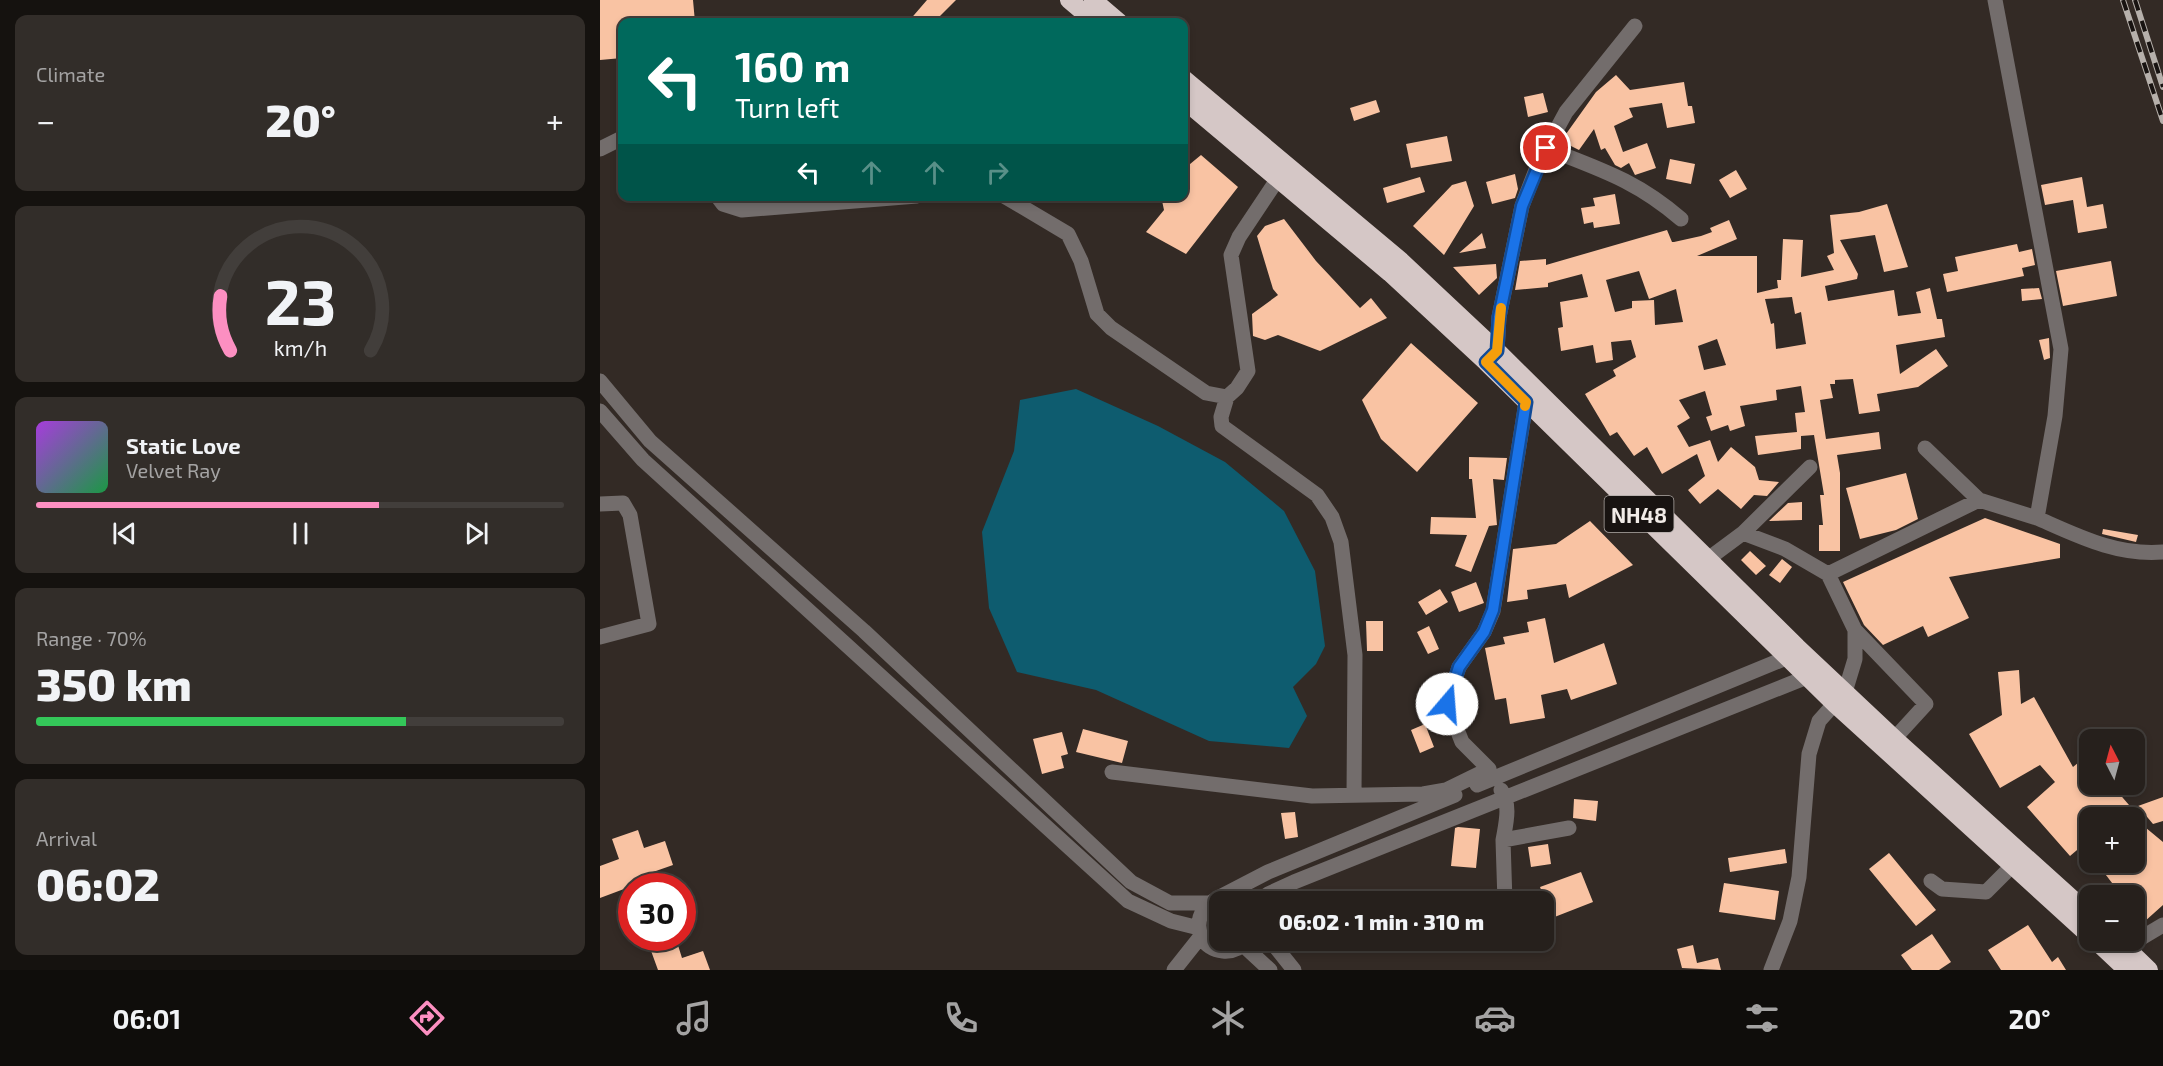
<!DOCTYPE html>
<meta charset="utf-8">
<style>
body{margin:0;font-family:"Exo 2",sans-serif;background:#322d29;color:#f1f3f6;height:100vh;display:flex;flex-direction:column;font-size:22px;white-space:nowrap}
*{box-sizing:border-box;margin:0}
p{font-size:20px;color:#a4a3a3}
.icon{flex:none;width:33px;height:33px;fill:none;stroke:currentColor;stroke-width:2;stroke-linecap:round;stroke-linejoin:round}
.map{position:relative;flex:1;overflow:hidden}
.drawer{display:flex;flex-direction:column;gap:15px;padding:15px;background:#15120f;width:600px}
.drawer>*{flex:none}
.guide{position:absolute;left:18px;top:18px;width:570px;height:183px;border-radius:12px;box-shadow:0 3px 9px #0003,0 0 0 2px #423e3b;background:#00695c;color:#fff;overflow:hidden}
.needle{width:39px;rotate:354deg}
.buttons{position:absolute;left:1479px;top:729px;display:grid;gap:12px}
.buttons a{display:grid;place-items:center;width:66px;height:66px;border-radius:12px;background:#26201c;box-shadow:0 3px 9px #0003,0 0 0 2px #423e3b;font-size:30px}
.speed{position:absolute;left:18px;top:873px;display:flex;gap:12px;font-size:30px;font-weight:700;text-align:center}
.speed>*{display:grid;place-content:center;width:78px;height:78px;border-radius:50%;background:#26201c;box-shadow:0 3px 9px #0003,0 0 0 2px #423e3b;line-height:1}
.speed .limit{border:9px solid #d22;background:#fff;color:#111}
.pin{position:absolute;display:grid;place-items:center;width:51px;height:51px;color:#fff;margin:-26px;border:3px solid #fff;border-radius:50%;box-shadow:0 2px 6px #0007}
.me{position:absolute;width:66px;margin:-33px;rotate:18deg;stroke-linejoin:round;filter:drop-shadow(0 0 4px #0008)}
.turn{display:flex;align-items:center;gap:21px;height:126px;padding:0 18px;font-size:27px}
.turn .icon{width:78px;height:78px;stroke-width:2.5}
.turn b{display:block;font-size:42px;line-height:51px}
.lanes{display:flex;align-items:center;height:57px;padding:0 18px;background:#0003;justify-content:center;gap:30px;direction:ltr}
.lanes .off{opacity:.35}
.big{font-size:45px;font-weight:800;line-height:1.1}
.drawer .widget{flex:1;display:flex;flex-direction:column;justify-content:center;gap:9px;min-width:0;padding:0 21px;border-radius:12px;background:#322d29}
.drawer .dial{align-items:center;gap:0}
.dial svg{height:156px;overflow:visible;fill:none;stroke:#423e3b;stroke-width:7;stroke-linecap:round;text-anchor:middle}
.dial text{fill:#f1f3f6;stroke:none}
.song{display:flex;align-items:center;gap:18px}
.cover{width:72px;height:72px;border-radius:9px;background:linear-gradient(135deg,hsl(280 70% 55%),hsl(140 70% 35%))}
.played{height:6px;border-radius:3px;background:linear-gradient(90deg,#fc8fc1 65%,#423e3b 65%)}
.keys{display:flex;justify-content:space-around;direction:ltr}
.heat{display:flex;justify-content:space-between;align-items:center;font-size:33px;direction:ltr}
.charge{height:9px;border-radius:4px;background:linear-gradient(90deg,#34c759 70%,#423e3b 0)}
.trip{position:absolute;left:609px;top:891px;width:345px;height:60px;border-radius:12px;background:#26201c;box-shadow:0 3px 9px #0003,0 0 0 2px #423e3b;font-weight:800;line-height:60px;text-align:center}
.tab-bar{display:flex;height:96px;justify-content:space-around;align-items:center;background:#0f0d0b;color:#a4a3a3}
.tab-bar .icon{width:42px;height:42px}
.tab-bar .selected{color:#fc8fc1}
.tab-bar b{font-size:27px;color:#f1f3f6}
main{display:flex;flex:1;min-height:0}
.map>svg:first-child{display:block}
.water{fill:#0e5c6f}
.building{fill:#f9c3a3;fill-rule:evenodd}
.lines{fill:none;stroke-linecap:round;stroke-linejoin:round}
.minor{stroke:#736d6c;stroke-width:15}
.highway{stroke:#d5c7c6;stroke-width:18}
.rail-casing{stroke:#b6b0ab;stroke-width:6}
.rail{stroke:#181311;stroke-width:4;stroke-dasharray:11;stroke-linecap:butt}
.route-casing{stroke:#114b97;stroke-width:15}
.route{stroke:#1a73e8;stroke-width:10}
.slow{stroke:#f59e0b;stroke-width:10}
.labels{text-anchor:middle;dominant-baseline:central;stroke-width:6;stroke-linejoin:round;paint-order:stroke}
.shield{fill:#181311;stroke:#b0aaa7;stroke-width:1.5}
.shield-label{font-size:21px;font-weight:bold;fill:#f1ebe7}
</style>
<main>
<section class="drawer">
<div class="widget"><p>Climate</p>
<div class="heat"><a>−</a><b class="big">20°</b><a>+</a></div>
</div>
<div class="widget dial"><svg viewBox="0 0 100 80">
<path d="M14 69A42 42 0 1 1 86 69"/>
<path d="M14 69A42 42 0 0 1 9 41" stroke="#fc8fc1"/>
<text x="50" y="56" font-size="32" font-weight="700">23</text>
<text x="50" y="72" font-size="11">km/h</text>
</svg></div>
<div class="widget">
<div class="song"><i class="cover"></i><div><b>Static Love</b><p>Velvet Ray</p></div></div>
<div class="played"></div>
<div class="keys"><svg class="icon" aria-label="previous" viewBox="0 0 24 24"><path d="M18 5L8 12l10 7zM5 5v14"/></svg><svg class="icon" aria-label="pause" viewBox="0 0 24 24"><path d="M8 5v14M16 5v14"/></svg><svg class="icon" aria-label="next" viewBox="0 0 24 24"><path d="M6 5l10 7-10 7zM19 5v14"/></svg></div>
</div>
<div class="widget"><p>Range · 70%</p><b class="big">350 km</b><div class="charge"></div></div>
<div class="widget"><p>Arrival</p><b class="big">06:02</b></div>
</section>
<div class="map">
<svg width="1563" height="970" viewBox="0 0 1563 970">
<rect width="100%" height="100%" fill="#332a25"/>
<path class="water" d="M 476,389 L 558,426 L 625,462 L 684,511 L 715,571 L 725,646 L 716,664 L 693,687 L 707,716 L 689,748 L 609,741 L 496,690 L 417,672 L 389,608 L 382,532 L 414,451 L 420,400 Z"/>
<path class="building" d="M 0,0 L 93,0 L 95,22 L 22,22 L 22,58 L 0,60 Z
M 327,0 L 356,0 L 334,22 L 308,22 Z
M 1016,75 L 1030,90 L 1084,82 L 1088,106 L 1092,106 L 1095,123 L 1067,128 L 1062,103 L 1029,108 L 1033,117 L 1014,126 L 1023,152 L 1047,143 L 1056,168 L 1035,175 L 1029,163 L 1021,168 L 1015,165 L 1005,148 L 1001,150 L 994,129 L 979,150 L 961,141 L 996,92 Z
M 943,93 L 948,112 L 928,117 L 924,97 Z
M 776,100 L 780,112 L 754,121 L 750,108 Z
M 847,136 L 852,161 L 811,168 L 806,144 Z
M 601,155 L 638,187 L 586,254 L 546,232 L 564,210 L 561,196 L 584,196 L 584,169 Z
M 1070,159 L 1095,164 L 1091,184 L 1066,179 Z
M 1136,170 L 1147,189 L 1130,198 L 1119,180 Z
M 915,174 L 918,189 L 915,198 L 892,204 L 886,182 Z
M 820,177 L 825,192 L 787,203 L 783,188 Z
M 1482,177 L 1487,207 L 1503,204 L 1507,228 L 1478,233 L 1473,200 L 1445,205 L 1441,185 Z
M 866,181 L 874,206 L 844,255 L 813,226 L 852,185 Z
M 1015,194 L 1020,224 L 994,228 L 993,222 L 984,224 L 981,208 L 995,206 L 993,198 Z
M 1287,204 L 1308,267 L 1284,272 L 1275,235 L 1240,240 L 1258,274 L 1257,279 L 1225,286 L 1228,301 L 1294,290 L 1298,316 L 1321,313 L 1316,292 L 1330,288 L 1337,319 L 1342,319 L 1345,337 L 1296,345 L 1300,374 L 1336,349 L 1348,366 L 1318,387 L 1277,394 L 1280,411 L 1259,414 L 1253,379 L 1235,380 L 1235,384 L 1230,384 L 1233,398 L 1220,400 L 1226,439 L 1279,432 L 1281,449 L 1237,455 L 1240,473 L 1240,551 L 1219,551 L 1219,525 L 1223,525 L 1220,495 L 1224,495 L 1214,435 L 1201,436 L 1201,449 L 1158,455 L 1155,436 L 1197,432 L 1195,413 L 1205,412 L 1201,386 L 1176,390 L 1177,400 L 1140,406 L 1145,426 L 1130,431 L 1128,425 L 1111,431 L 1106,417 L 1112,415 L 1105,391 L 1079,400 L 1090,418 L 1077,426 L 1089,447 L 1110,440 L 1118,462 L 1131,447 L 1155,467 L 1159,480 L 1179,482 L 1167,496 L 1154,495 L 1141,509 L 1118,489 L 1100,504 L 1088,490 L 1105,476 L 1097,454 L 1062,474 L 1047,447 L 1034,456 L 1017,432 L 1010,436 L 985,394 L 1016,376 L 1013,370 L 1036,357 L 1031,340 L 1011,342 L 1013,360 L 996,363 L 993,345 L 961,351 L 958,328 L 963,327 L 960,302 L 988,297 L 982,274 L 948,283 L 948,287 L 915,290 L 920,261 L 946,259 L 946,265 L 1067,230 L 1072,242 L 1074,242 L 1101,236 L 1112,232 L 1110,228 L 1129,220 L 1137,239 L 1097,256 L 1157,256 L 1157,293 L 1178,288 L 1177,280 L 1181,280 L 1183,239 L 1203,240 L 1201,277 L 1234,270 L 1227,256 L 1234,253 L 1230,215 L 1259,212 ZM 1039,271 L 1049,299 L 1076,289 L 1083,322 L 1055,325 L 1054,300 L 1032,301 L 1032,308 L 1015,312 L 1006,280 ZM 1192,297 L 1195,314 L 1201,312 L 1206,344 L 1176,349 L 1174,323 L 1171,324 L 1165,299 ZM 1117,339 L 1126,365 L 1104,370 L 1098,346 Z
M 684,219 L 716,261 L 760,308 L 771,298 L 787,318 L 720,351 L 678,335 L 665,340 L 653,336 L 652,314 L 678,295 L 673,289 L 657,236 L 665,226 Z
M 882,233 L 886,248 L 859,253 Z
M 1417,244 L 1419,252 L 1432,249 L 1435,265 L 1422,268 L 1424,276 L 1347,292 L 1343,274 L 1358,271 L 1355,257 Z
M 1511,261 L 1517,296 L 1463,306 L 1456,271 Z
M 896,264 L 897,278 L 879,295 L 853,267 Z
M 1439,288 L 1442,299 L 1422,301 L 1421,289 Z
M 1449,338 L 1450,358 L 1444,360 L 1439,340 Z
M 811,343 L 878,403 L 817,472 L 781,439 L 762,400 Z
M 869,457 L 907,458 L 904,480 L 893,479 L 897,525 L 889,526 L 871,572 L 855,566 L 867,535 L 830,534 L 831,517 L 876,518 L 872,479 L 869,479 Z
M 1306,473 L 1318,519 L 1296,530 L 1260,539 L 1246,488 Z
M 1202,502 L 1202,520 L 1169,521 L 1188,503 Z
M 1385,518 L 1460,544 L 1460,558 L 1349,577 L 1369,618 L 1328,637 L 1323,626 L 1283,645 L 1264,625 L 1243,582 Z
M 990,521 L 1033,565 L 969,598 L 966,584 L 927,590 L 928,599 L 907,602 L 913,549 L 956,544 Z
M 1503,529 L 1538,535 L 1536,542 L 1502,534 Z
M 1150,551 L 1166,566 L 1156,575 L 1141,560 Z
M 1182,559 L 1192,567 L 1180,583 L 1169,575 Z
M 876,582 L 884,603 L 859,612 L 851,592 Z
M 840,589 L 848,602 L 826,615 L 818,602 Z
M 945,618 L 954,663 L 1004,643 L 1017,684 L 971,700 L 967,689 L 941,695 L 945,718 L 910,724 L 906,698 L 895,700 L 885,648 L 905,644 L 903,637 L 929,632 L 927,622 Z
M 766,621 L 783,621 L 783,651 L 767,651 Z
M 829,626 L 839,649 L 828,654 L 817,632 Z
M 1419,670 L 1421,704 L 1434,697 L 1473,767 L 1490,753 L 1490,784 L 1511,784 L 1529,805 L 1514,818 L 1490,818 L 1490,839 L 1470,856 L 1427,807 L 1455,782 L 1440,765 L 1400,788 L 1369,734 L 1402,715 L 1398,672 Z
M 825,724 L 834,747 L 820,753 L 811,730 Z
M 483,729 L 528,741 L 522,763 L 476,752 Z
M 462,732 L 468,754 L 461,756 L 464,768 L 442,774 L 433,739 Z
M 1563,797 L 1563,821 L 1553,824 L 1538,806 Z
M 974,799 L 998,801 L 996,821 L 973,818 Z
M 695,812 L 698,837 L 685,839 L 681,813 Z
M 1534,818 L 1563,842 L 1563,905 L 1544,922 L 1534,911 L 1534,896 L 1522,896 L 1496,862 L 1534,862 Z
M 858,827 L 880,829 L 876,868 L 851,866 L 855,828 Z
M 38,830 L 44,848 L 65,841 L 73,865 L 53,872 L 59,886 L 32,886 L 0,898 L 0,866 L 19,859 L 12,839 Z
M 948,844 L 951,864 L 931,867 L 928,847 Z
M 1185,849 L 1187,863 L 1130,872 L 1128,858 Z
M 1289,853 L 1336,910 L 1316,926 L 1269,869 Z
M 981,872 L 993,902 L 952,918 L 940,887 Z
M 1124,883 L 1179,891 L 1175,920 L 1119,912 Z
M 1428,925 L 1452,962 L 1458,957 L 1466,970 L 1401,970 L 1388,950 Z
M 1332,934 L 1351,962 L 1339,970 L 1312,970 L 1301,955 Z
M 76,939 L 82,958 L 103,951 L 110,970 L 58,970 L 50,948 Z
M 1093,945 L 1097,963 L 1118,958 L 1121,970 L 1082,968 L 1077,949 Z"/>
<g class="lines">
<path class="minor" d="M 946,148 C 999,169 1036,180 1081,219
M 0,149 L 22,138
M 117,196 L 123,204 L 142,210 L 317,196
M 404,196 L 468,234 L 481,261 L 497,314 L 511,328 L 606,393 L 627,397 L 637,388 L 648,371 L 631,255 L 639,237 L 677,180
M 892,356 L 897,351 L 899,317 L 922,206 L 939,162 L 966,112 L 1035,26
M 0,381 L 50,441 L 264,631 L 531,882 L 570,903 L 609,903
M 627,397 L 621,417 L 622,426 L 717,495 L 732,517 L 741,542 L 755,655 L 754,795
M 0,411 L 43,460 L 528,901 L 571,921 L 599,928
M 1325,448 L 1379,500
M 0,504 L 23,503 L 30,515 L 49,624 L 0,637
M 1437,518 C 1478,536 1517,556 1563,552
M 1143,533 L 1210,467
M 1108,559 L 1143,533 L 1185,549 L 1228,574
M 1255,630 L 1326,704 L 1294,739
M 512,772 L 712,796 L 823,794 L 846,790 L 889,769 L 862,742 L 847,704 L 859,667 L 884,632 L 893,611 L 926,402
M 877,785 L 1186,658
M 901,790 C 911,805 906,823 903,840 L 969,828
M 903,840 L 905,902
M 1331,881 L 1342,889 L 1386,892 L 1412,866
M 616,899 L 668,872 L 855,795
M 641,902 C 597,882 582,946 623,951 C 633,952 641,948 648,940
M 660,902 L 668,894 L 694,882 L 1207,677
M 670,940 L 694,970
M 901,943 L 902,940
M 643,945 L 670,970
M 1526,947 L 1563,925
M 574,970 L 601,936
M 1171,970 L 1190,921 L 1199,877 L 1209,754 L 1219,721 L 1245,692 L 1255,659 L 1255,630 L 1228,574 L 1379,500 L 1437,518 L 1455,416 L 1461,349 L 1395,0"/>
<path class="highway" d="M 469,0 L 495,22
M 493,0 L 519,22
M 584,79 L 801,261 L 897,351 L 1197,647 L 1297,741 L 1490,915
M 584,100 L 790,273 L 886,362 L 1235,704 L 1490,936
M 1495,940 L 1527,970
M 1518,940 L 1549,970"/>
<defs>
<path id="rail" d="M 1523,0 L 1563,121
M 1535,0 L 1563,87"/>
</defs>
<use href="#rail" class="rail-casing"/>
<use href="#rail" class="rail"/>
</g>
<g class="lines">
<defs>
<path id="route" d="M 847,704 L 859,667 L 884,632 L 893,610 L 926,402 L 886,362 L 897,351 L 899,317 L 922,206 L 946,148"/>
</defs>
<use href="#route" class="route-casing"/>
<use href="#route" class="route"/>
<path class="slow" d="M 901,308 L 897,351 L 886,362 L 926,402 L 925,406"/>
</g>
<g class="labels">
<rect class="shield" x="1004.5" y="496" width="69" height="36" rx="4.5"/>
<g class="shield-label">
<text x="1039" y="514">NH48</text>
</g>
</g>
</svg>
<div class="buttons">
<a><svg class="needle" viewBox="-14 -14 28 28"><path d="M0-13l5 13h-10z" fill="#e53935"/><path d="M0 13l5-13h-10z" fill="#a4a3a3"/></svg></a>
<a>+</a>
<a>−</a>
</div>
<div class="speed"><div class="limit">30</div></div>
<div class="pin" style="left:946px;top:148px;background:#d93025"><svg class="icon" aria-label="arrive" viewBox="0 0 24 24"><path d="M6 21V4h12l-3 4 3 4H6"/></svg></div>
<svg class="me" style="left:847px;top:704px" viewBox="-20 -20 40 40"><circle r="19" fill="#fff"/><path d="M0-13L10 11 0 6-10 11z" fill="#1a73e8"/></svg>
<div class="trip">06:02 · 1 min · 310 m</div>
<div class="guide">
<div class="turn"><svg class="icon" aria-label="left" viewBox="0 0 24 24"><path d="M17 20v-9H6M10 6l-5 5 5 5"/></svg><div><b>160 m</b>Turn left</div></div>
<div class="lanes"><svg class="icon" aria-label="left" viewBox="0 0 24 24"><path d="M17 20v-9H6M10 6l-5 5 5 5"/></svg><svg class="icon off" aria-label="ahead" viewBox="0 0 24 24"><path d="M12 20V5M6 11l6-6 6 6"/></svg><svg class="icon off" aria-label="ahead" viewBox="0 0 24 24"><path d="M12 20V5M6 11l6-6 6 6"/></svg><svg class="icon off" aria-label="right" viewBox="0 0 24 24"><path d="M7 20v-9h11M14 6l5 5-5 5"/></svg></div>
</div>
</div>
</main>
<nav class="tab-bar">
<b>06:01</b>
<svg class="icon selected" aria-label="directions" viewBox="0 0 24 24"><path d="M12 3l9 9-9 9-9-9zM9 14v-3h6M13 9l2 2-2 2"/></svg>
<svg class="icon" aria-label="music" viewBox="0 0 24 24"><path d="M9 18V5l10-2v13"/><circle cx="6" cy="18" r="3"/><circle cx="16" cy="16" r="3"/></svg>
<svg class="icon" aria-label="phone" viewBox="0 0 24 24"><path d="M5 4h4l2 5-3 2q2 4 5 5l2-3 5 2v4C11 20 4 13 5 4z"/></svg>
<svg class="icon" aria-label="climate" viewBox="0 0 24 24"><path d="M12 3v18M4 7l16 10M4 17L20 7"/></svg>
<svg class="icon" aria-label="car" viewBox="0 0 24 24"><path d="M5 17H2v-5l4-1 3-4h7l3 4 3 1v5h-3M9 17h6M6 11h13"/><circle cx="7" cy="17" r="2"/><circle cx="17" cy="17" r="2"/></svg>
<svg class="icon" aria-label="filters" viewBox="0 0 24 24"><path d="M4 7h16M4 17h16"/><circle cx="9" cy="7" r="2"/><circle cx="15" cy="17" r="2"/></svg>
<b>20°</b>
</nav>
